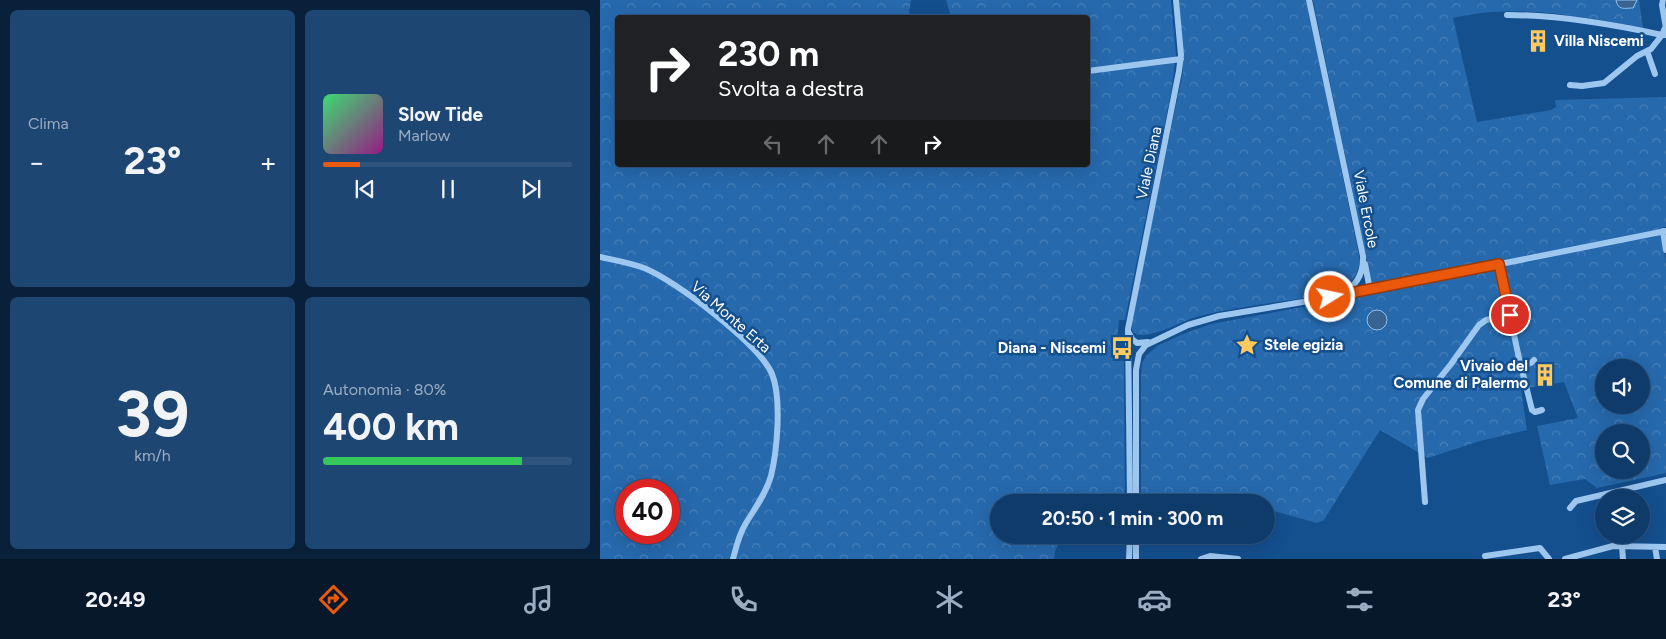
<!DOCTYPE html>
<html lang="it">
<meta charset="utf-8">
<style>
body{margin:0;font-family:Figtree,sans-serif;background:#1d4672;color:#f1f3f6;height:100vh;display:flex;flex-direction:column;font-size:19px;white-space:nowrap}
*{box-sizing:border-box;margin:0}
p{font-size:16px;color:#9badc1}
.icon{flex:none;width:28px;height:28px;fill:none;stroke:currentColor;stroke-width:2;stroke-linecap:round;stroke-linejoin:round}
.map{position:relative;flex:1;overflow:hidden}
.panel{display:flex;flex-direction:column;gap:10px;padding:10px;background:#08203a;width:600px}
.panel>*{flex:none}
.guide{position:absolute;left:15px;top:15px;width:475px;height:152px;border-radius:5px;box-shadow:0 5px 20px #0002,0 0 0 1px #2f557e;background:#202124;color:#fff;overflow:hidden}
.fabs{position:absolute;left:995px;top:359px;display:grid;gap:10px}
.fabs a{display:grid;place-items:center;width:55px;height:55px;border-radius:50%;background:#0f3b6a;box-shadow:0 5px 20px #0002,0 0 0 1px #2f557e;font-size:25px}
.speed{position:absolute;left:15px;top:479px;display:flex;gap:10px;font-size:25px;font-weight:700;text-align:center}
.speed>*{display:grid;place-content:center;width:65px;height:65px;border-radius:50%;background:#0f3b6a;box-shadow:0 5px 20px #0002,0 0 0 1px #2f557e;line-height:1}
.speed .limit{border:8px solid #d22;background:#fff;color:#111}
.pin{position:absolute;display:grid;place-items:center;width:42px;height:42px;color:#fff;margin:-21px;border:2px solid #fff;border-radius:50%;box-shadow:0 1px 5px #0007}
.me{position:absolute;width:55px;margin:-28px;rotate:80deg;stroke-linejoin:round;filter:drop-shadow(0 0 4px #0008)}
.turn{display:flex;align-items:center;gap:18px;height:105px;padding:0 20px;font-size:22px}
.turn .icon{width:65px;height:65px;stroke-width:2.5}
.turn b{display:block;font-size:35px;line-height:42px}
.lanes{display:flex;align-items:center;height:48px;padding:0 20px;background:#0003;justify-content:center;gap:25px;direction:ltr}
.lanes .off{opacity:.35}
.big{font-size:38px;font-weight:700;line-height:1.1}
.panel .widget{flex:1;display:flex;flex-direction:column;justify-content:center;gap:8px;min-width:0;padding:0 18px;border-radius:8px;background:#1d4672}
.panel .dial{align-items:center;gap:0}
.dial b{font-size:65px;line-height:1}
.song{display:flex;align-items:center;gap:15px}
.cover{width:60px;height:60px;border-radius:8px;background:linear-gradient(135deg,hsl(140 70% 55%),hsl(310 70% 35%))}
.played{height:5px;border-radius:2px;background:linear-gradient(90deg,#ea580c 15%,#2f557e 15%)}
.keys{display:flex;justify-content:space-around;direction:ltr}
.heat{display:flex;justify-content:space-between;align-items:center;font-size:28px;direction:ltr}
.charge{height:8px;border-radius:4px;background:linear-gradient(90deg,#34c759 80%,#2f557e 0)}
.panel .tiles{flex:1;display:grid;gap:10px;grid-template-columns:repeat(2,1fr)}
.trip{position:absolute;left:390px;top:494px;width:285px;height:50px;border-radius:25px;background:#0f3b6a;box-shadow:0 5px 20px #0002,0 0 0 1px #2f557e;font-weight:700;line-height:50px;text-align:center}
.tabs{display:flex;height:80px;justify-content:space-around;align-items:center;background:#06182a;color:#9badc1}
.tabs .icon{width:35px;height:35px}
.tabs .on{color:#ea580c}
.tabs b{font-size:22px;color:#f1f3f6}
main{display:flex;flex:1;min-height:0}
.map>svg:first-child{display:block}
.forest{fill:url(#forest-crowns);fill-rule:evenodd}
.water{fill:#396492;stroke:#90c3f3}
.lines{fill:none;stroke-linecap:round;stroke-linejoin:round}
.minor{stroke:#9ec7f0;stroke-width:6}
.route-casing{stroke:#983908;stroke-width:12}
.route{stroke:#ea580c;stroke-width:9}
.labels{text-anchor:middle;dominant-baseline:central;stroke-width:5;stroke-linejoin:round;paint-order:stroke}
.poi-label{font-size:15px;font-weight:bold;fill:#fff;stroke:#144f8e;text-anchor:start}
.street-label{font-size:15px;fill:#fff;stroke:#144f8e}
</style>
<main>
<section class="panel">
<div class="tiles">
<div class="widget"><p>Clima</p>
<div class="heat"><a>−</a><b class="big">23°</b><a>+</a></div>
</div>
<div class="widget">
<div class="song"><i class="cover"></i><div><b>Slow Tide</b><p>Marlow</p></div></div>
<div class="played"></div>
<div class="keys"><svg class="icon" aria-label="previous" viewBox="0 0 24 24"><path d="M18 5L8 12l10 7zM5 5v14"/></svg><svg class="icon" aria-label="pause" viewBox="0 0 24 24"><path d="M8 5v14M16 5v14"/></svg><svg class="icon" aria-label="next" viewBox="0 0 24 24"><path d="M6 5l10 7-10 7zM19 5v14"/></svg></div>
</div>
<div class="widget dial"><b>39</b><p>km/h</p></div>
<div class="widget"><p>Autonomia · 80%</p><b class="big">400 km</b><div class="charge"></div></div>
</div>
</section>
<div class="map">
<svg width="1066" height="559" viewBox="0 0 1066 559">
<defs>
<pattern id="forest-crowns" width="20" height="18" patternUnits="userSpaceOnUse" patternTransform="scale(1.25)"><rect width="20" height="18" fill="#2669ad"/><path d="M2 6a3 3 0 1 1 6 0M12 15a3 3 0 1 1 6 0" fill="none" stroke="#4780b9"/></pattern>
</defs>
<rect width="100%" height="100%" fill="#144f8e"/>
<path class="forest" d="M 0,0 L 311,0 L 309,11 L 310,17 L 18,18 L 18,165 L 488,165 L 488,18 L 351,17 L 346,0 L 571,0 L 576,55 L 571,93 L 525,320 L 519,320 L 517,342 L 519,360 L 524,361 L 525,502 L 399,502 L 399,535 L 496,535 L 462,536 L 455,551 L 454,559 L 0,559 ZM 26,490 L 69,490 L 69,532 L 26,532 Z
M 579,0 L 707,0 L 760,261 C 757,276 751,286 737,293 C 691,301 644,305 599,316 C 578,322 560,336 537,335 L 532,331 L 532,319 L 583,71 L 583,55 Z
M 713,0 L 1039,0 L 1043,28 C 981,16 915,3 853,18 L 877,122 L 951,110 L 956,107 L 955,100 L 1066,97 L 1066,227 L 1060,228 L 1066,262 L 1066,473 L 997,488 L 985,479 L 950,485 L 937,426 L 978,418 L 964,382 L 921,389 L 927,430 L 880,441 L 828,458 L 780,430 L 724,520 L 717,523 L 666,509 L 666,502 L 541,502 L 541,375 L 542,363 L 546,356 L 557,346 L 583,334 L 611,324 L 762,296 L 770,295 L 773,291 ZM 1004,368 L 1041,368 L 1041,405 L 1004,405 ZM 1004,432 L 1041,432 L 1041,470 L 1004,470 Z"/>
<path class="water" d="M 1016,0 L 1037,0 L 1033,8 C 1025,8 1018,11 1016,0 Z
M767 320a10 10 0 1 1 20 0a10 10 0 1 1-20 0Z"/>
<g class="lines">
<path class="minor" d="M 1063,0 L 1062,5 L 1066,28
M 907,15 C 959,15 1011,24 1062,35 L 1065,28
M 1047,51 L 1055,74
M 488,71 L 581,59
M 970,85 L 982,86 L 1004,83 L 1037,56 L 1051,49 L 1062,35 L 1065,35
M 1063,231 L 1066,250
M 0,257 C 14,260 31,263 44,268 C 75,280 160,345 172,374 C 182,399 177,451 171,476 C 166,494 155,508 146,523 C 139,534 136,547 133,559
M 765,264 L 770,290
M 899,264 L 920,363 L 921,366 L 931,363 L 934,360
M 744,295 L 1066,231
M 529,333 L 532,339 L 537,343 L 548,342
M 921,366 L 932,410 L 935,412 L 942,410
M 530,502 L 528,329 L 579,71 L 581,55 L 576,0
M 536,502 L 536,370 L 539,354 L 546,345 L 588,325 L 619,316 L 739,296 C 754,288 764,275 763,256 L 709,0
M 825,502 L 818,410 L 823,399 L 851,364 L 879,325 L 886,320 L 910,315
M 970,508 L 976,501 L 1066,480
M 1022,546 L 1023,559
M 1055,547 L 1057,559
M 885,556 L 940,548 L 949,559
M 529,559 L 530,535
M 536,559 L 536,535
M 601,559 L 610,556 L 638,559
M 965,559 L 1013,546 L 1066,547"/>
</g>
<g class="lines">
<defs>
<path id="route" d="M 730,297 L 899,264 L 910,315"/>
</defs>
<use href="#route" class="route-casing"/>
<use href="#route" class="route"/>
</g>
<defs>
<symbol id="building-bare" viewBox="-9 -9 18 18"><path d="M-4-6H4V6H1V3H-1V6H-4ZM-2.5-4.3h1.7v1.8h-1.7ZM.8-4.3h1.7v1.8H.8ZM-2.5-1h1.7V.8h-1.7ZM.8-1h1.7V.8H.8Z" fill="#ffc95e" stroke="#144f8e" stroke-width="2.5" paint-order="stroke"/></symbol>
<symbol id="sight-bare" viewBox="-9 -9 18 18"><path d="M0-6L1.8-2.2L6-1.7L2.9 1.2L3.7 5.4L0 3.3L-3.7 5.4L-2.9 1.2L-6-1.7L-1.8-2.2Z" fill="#ffc95e" stroke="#144f8e" stroke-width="2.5" paint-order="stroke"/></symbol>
<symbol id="bus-bare" viewBox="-9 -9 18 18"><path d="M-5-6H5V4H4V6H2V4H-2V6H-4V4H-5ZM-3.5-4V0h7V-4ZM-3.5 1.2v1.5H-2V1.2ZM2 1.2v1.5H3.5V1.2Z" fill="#ffc95e" stroke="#144f8e" stroke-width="2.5" paint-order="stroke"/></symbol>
</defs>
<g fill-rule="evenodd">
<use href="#building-bare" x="922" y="25" width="32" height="32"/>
<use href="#sight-bare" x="631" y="329" width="32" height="32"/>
<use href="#bus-bare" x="506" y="332" width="32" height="32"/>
<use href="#building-bare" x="929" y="359" width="32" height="32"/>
</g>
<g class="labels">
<g class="poi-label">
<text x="954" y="41">Villa Niscemi</text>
<text x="664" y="345">Stele egizia</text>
<text x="506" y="348" text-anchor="end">Diana - Niscemi</text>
<text x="928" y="366" text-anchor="end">Vivaio del<tspan x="928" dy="17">Comune di Palermo</tspan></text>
</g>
<g class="street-label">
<text transform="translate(549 163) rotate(-78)">Viale Diana</text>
<text transform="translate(766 209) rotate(79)">Viale Ercole</text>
<text transform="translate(131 317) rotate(41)">Via Monte Erta</text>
</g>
</g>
</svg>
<div class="fabs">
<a><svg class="icon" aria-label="sound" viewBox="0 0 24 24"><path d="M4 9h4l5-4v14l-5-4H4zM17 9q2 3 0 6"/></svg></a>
<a><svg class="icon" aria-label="search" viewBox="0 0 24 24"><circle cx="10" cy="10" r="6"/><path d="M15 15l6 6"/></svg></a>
<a><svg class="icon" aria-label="layers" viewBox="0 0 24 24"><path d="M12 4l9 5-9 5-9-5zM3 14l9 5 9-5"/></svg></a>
</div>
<div class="speed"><div class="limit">40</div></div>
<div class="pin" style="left:910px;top:315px;background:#d93025"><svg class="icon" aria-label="arrive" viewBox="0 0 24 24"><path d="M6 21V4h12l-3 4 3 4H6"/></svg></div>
<svg class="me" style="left:730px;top:297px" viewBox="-20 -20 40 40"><circle r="17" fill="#ea580c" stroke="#fff" stroke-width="3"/><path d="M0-11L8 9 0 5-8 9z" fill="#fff"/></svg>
<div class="trip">20:50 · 1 min · 300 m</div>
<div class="guide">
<div class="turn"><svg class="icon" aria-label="right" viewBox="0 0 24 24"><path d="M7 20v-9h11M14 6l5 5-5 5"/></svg><div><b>230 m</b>Svolta a destra</div></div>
<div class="lanes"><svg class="icon off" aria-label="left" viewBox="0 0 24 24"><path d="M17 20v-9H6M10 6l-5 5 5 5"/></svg><svg class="icon off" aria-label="ahead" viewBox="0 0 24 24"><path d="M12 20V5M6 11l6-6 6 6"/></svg><svg class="icon off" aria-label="ahead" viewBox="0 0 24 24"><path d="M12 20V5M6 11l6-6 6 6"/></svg><svg class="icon" aria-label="right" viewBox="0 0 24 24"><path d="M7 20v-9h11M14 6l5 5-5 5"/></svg></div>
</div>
</div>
</main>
<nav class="tabs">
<b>20:49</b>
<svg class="icon on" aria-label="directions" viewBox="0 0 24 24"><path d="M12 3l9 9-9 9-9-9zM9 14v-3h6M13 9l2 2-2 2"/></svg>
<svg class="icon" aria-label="music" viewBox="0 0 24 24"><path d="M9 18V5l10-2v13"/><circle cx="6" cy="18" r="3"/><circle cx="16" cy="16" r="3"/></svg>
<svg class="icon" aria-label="phone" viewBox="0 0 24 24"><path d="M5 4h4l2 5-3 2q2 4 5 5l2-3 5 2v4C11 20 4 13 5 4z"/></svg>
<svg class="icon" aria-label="climate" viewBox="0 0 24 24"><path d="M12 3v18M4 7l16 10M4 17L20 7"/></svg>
<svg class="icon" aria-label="car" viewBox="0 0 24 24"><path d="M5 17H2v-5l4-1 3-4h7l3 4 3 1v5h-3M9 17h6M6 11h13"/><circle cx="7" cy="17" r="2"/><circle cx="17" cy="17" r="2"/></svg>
<svg class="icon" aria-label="filters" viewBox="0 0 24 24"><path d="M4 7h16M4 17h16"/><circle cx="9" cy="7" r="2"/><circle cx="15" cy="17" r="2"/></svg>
<b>23°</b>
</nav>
